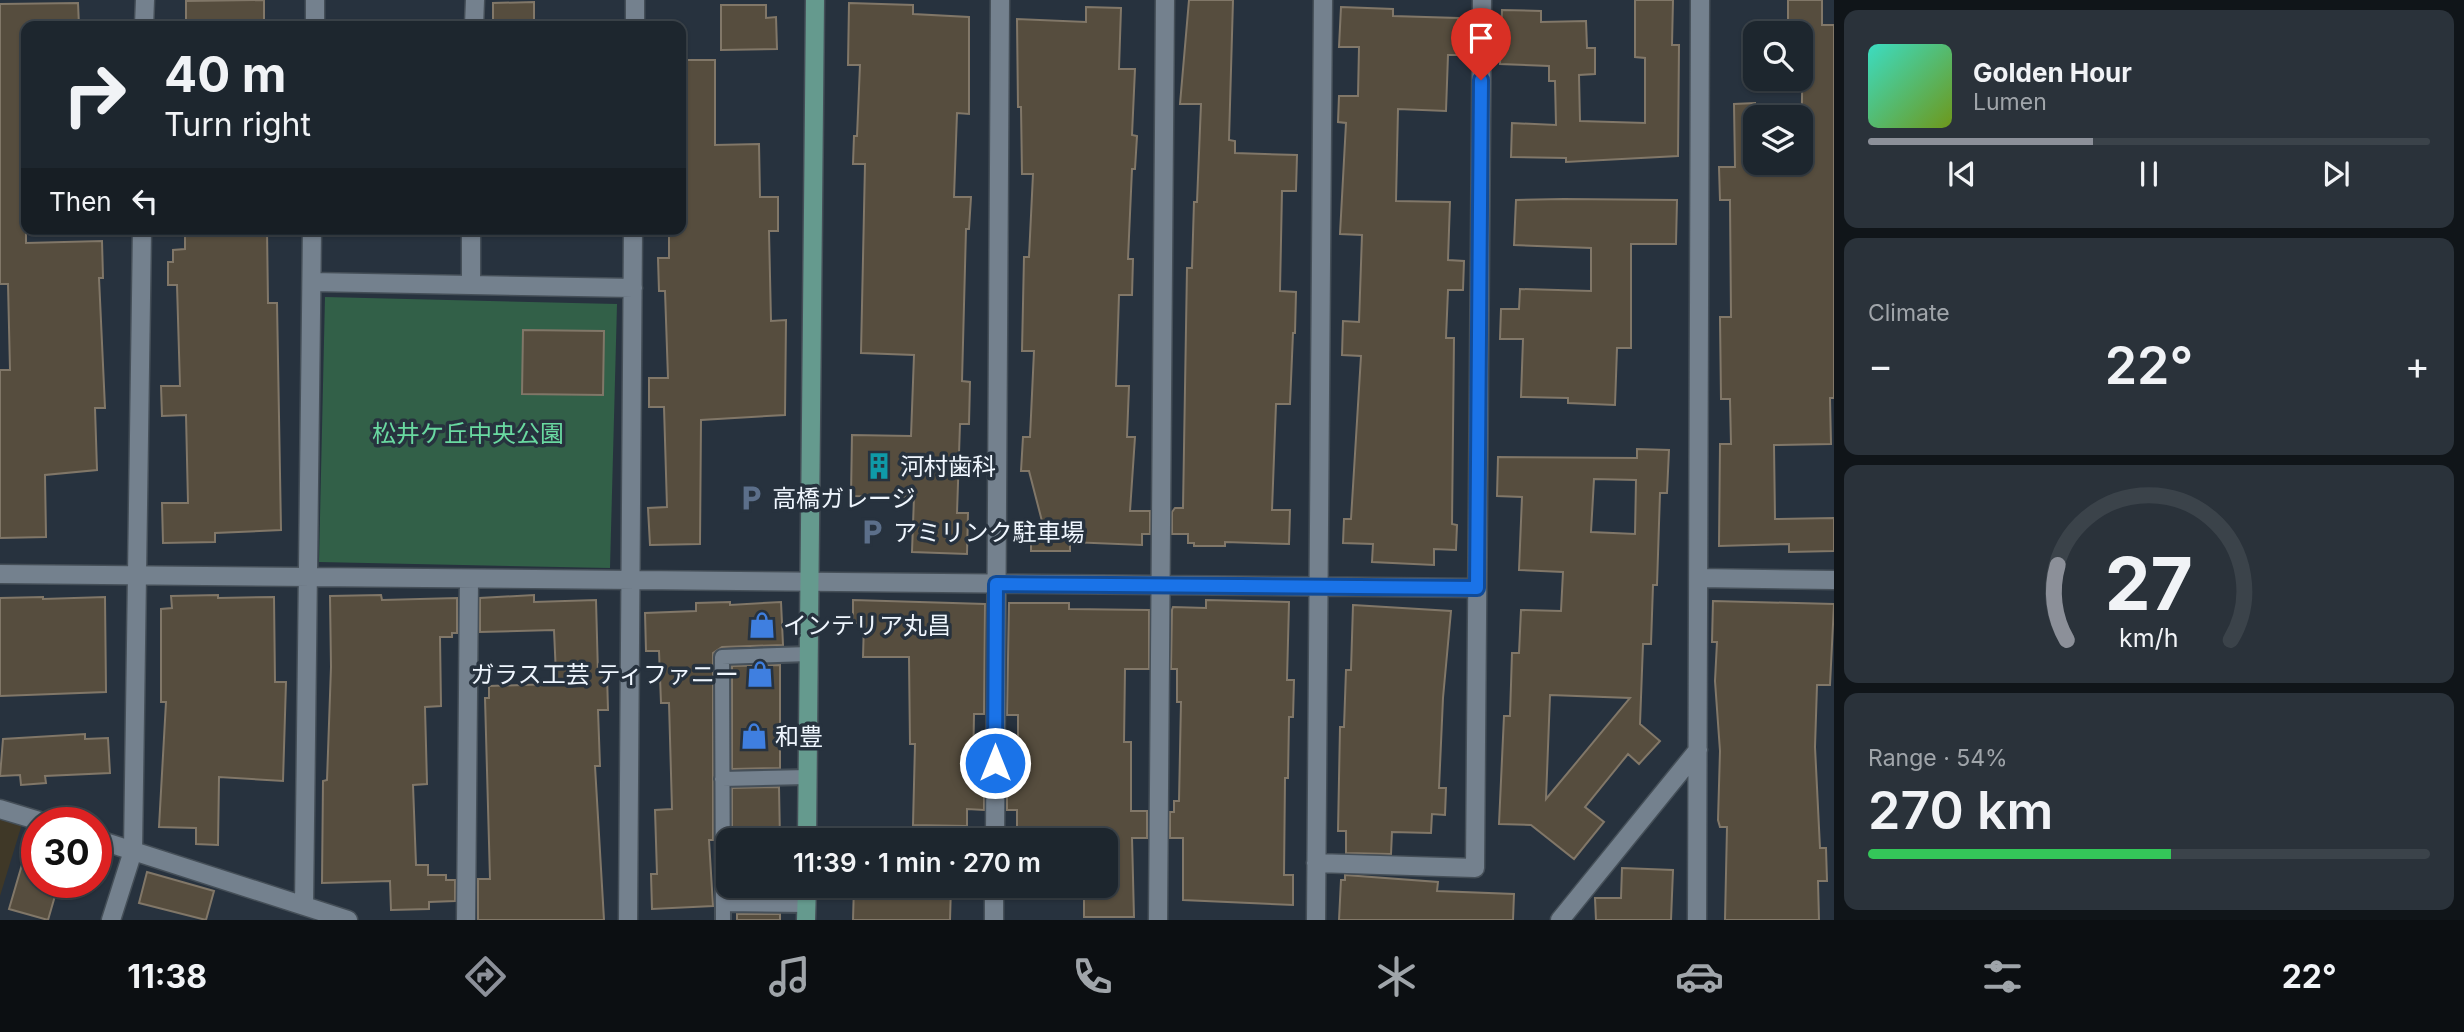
<!DOCTYPE html>
<meta charset="utf-8">
<style>
body{margin:0;font-family:Inter,"Noto Sans JP",sans-serif;background:#2a323a;color:#f1f3f6;height:100vh;display:flex;flex-direction:column;font-size:26px;white-space:nowrap}
*{box-sizing:border-box;margin:0}
p{font-size:23px;color:#a0a5aa}
.icon{flex:none;width:38px;height:38px;fill:none;stroke:currentColor;stroke-width:2;stroke-linecap:round;stroke-linejoin:round}
.map{position:relative;flex:1;overflow:hidden}
.panel{display:flex;flex-direction:column;gap:10px;padding:10px;background:#101519;width:630px}
.panel>*{flex:none}
.guide{position:absolute;left:21px;top:21px;width:665px;height:214px;border-radius:14px;box-shadow:0 2px 5px #0004,0 0 0 2px #3b434a;background:#1d262e;color:#f1f3f6;overflow:hidden}
.buttons{position:absolute;left:1743px;top:21px;display:grid;gap:14px}
.buttons a{display:grid;place-items:center;width:70px;height:70px;border-radius:14px;background:#1d262e;box-shadow:0 2px 5px #0004,0 0 0 2px #3b434a;font-size:35px}
.speed{position:absolute;left:21px;top:807px;display:flex;gap:14px;font-size:35px;font-weight:700;text-align:center}
.speed>*{display:grid;place-content:center;width:91px;height:91px;border-radius:50%;background:#1d262e;box-shadow:0 2px 5px #0004,0 0 0 2px #3b434a;line-height:1}
.speed .limit{border:10px solid #d22;background:#fff;color:#111}
.pin{position:absolute;display:grid;place-items:center;width:60px;height:60px;color:#fff;margin:-72px -30px;border-radius:50% 50% 50% 0;rotate:-45deg;box-shadow:0 0 7px #0007}
.pin .icon{rotate:45deg}
.me{position:absolute;width:77px;margin:-38px;rotate:0deg;stroke-linejoin:round;filter:drop-shadow(0 0 5px #0008)}
.turn{display:flex;align-items:center;gap:24px;height:147px;padding:0 28px;font-size:32px}
.turn .icon{width:91px;height:91px;stroke-width:2.5}
.turn b{display:block;font-size:49px;line-height:60px}
.then{display:flex;align-items:center;height:66px;padding:0 28px;background:#0003;gap:14px;font-size:26px}
.big{font-size:52px;font-weight:600;line-height:1.1}
.panel .widget{flex:1;display:flex;flex-direction:column;justify-content:center;gap:10px;min-width:0;padding:0 24px;border-radius:14px;background:#2a323a}
.panel .dial{align-items:center;gap:0}
.dial svg{height:182px;overflow:visible;fill:none;stroke:#3b434a;stroke-width:7;stroke-linecap:round;text-anchor:middle}
.dial text{fill:#f1f3f6;stroke:none}
.song{display:flex;align-items:center;gap:21px}
.cover{width:84px;height:84px;border-radius:10px;background:linear-gradient(135deg,hsl(170 70% 55%),hsl(80 70% 35%))}
.played{height:7px;border-radius:4px;background:linear-gradient(90deg,#8c9099 40%,#3b434a 40%)}
.keys{display:flex;justify-content:space-around;direction:ltr}
.heat{display:flex;justify-content:space-between;align-items:center;font-size:38px;direction:ltr}
.charge{height:10px;border-radius:5px;background:linear-gradient(90deg,#34c759 54%,#3b434a 0)}
.trip{position:absolute;left:716px;top:828px;width:402px;height:70px;border-radius:14px;background:#1d262e;box-shadow:0 2px 5px #0004,0 0 0 2px #3b434a;font-weight:600;line-height:70px;text-align:center}
.tab-bar{display:flex;height:112px;justify-content:space-around;align-items:center;background:#0c0f12;color:#a0a5aa}
.tab-bar .icon{width:49px;height:49px}
.tab-bar .selected{color:#8c9099}
.tab-bar b{font-size:32px;color:#f1f3f6}
main{display:flex;flex:1;min-height:0}
.map>svg:first-child{display:block}
.commercial{fill:#3f3827}
.green{fill:#326048}
.building{fill:#564d3e;stroke:#817768;stroke-width:2;fill-rule:evenodd}
.lines{fill:none;stroke-linecap:round;stroke-linejoin:round}
.lane-casing{stroke:#454f58;stroke-width:18}
.street-casing{stroke:#454f58;stroke-width:21}
.secondary-casing{stroke:#454f58;stroke-width:21}
.lane{stroke:#74818e;stroke-width:14}
.street{stroke:#74818e;stroke-width:18}
.secondary{stroke:#659a8e;stroke-width:18}
.route-casing{stroke:#114b97;stroke-width:18}
.route{stroke:#1a73e8;stroke-width:12}
.labels{text-anchor:middle;dominant-baseline:central;stroke-width:7;stroke-linejoin:round;paint-order:stroke}
.park-label{font-size:24px;fill:#69d9a1;stroke:#27323e}
.poi-label{font-size:24px;fill:#eff6fe;stroke:#27323e;text-anchor:start}
</style>
<main>
<div class="map">
<svg width="1834" height="920" viewBox="0 0 1834 920">
<rect width="100%" height="100%" fill="#27323e"/>
<path class="commercial" d="M 0,817 L 22,824 L 0,896 Z"/>
<path class="green" d="M 325,297 L 617,304 L 610,568 L 319,562 Z"/>
<path class="building" d="M 264,0 L 264,26 L 186,26 L 186,1 Z
M 1189,0 L 1233,0 L 1229,140 L 1235,141 L 1235,153 L 1297,155 L 1296,191 L 1282,191 L 1280,291 L 1296,292 L 1295,333 L 1293,333 L 1290,404 L 1276,404 L 1272,510 L 1290,510 L 1289,544 L 1225,542 L 1225,546 L 1194,546 L 1194,543 L 1188,543 L 1188,534 L 1172,534 L 1172,512 L 1175,508 L 1183,508 L 1187,268 L 1192,268 L 1194,202 L 1197,202 L 1201,104 L 1180,104 Z
M 1635,0 L 1673,0 L 1672,45 L 1679,45 L 1678,156 L 1566,162 L 1566,158 L 1511,157 L 1512,123 L 1556,125 L 1555,81 L 1549,81 L 1549,66 L 1500,64 L 1502,10 L 1541,11 L 1541,22 L 1586,21 L 1587,48 L 1595,48 L 1595,74 L 1579,75 L 1580,121 L 1645,123 L 1645,58 L 1635,57 Z
M 1788,0 L 1822,0 L 1822,25 L 1834,25 L 1834,398 L 1830,398 L 1831,444 L 1774,445 L 1775,519 L 1834,518 L 1834,551 L 1789,552 L 1789,544 L 1719,546 L 1720,444 L 1731,444 L 1730,399 L 1721,399 L 1720,317 L 1731,317 L 1730,200 L 1720,200 L 1719,167 L 1735,167 L 1734,104 L 1755,103 L 1755,163 L 1801,163 L 1803,33 L 1788,33 Z
M 534,2 L 534,26 L 493,26 L 493,3 Z
M 78,3 L 79,26 L 26,26 L 26,243 L 102,241 L 103,278 L 99,278 L 105,408 L 95,408 L 97,470 L 45,475 L 46,537 L 0,538 L 0,370 L 10,370 L 8,284 L 0,284 L 0,4 Z
M 849,3 L 913,5 L 913,14 L 969,17 L 969,114 L 957,113 L 954,197 L 971,197 L 969,229 L 966,229 L 962,381 L 970,382 L 969,424 L 960,424 L 957,513 L 968,513 L 967,554 L 912,552 L 914,497 L 851,496 L 852,435 L 911,436 L 914,355 L 861,353 L 865,164 L 853,164 L 854,136 L 857,136 L 860,65 L 848,65 Z
M 721,5 L 766,5 L 766,18 L 776,17 L 777,49 L 721,50 Z
M 1086,7 L 1121,8 L 1119,69 L 1135,69 L 1132,135 L 1137,136 L 1135,169 L 1132,169 L 1128,259 L 1133,259 L 1132,295 L 1119,295 L 1116,386 L 1129,386 L 1127,437 L 1135,437 L 1130,511 L 1150,511 L 1150,534 L 1142,534 L 1142,545 L 1070,542 L 1070,551 L 1031,551 L 1031,525 L 1043,525 L 1029,471 L 1021,471 L 1023,437 L 1030,437 L 1034,351 L 1022,351 L 1024,257 L 1029,257 L 1033,174 L 1022,174 L 1021,107 L 1018,107 L 1017,19 L 1086,22 Z
M 1341,7 L 1393,9 L 1393,16 L 1458,18 L 1457,55 L 1448,55 L 1446,111 L 1398,109 L 1396,201 L 1450,202 L 1448,260 L 1464,261 L 1463,290 L 1448,290 L 1446,338 L 1454,338 L 1452,524 L 1457,525 L 1456,550 L 1434,549 L 1434,565 L 1372,562 L 1373,544 L 1343,543 L 1344,519 L 1351,519 L 1361,356 L 1342,355 L 1343,321 L 1359,322 L 1362,235 L 1340,234 L 1346,123 L 1338,122 L 1339,96 L 1358,96 L 1359,47 L 1339,47 Z
M 681,60 L 715,60 L 715,145 L 759,144 L 760,197 L 778,197 L 778,231 L 769,231 L 771,321 L 786,320 L 785,415 L 701,420 L 700,544 L 650,545 L 648,508 L 667,507 L 664,407 L 649,407 L 649,378 L 668,378 L 665,291 L 659,291 L 658,258 L 669,258 L 669,229 L 681,229 Z
M 1564,199 L 1677,200 L 1676,244 L 1631,244 L 1631,348 L 1617,348 L 1615,405 L 1568,403 L 1568,398 L 1521,397 L 1523,339 L 1500,339 L 1501,309 L 1519,309 L 1520,289 L 1591,291 L 1591,248 L 1514,245 L 1516,200 Z
M 185,229 L 267,229 L 268,303 L 277,303 L 281,530 L 215,533 L 215,542 L 163,543 L 162,503 L 188,503 L 186,415 L 162,416 L 161,386 L 180,386 L 177,285 L 168,285 L 168,262 L 173,262 L 173,250 L 185,249 Z
M 523,330 L 604,331 L 603,395 L 522,394 Z
M 1637,449 L 1669,450 L 1667,493 L 1660,493 L 1657,585 L 1653,585 L 1651,644 L 1643,644 L 1640,724 L 1660,741 L 1639,764 L 1628,754 L 1585,807 L 1604,822 L 1574,859 L 1531,825 L 1499,824 L 1504,716 L 1510,716 L 1512,653 L 1519,653 L 1521,610 L 1561,611 L 1563,572 L 1519,570 L 1522,497 L 1497,496 L 1498,457 L 1637,458 ZM 1594,479 L 1636,480 L 1635,534 L 1591,532 ZM 1550,695 L 1630,698 L 1546,799 Z
M 218,595 L 218,598 L 274,597 L 275,682 L 286,682 L 283,781 L 219,777 L 218,845 L 196,844 L 196,828 L 159,827 L 166,702 L 161,702 L 161,609 L 172,608 L 171,596 Z
M 381,595 L 382,600 L 457,598 L 457,633 L 452,633 L 452,637 L 440,637 L 441,706 L 425,707 L 427,784 L 413,785 L 416,865 L 428,865 L 428,875 L 446,875 L 446,880 L 455,880 L 455,901 L 429,902 L 429,909 L 391,910 L 390,881 L 322,883 L 323,781 L 327,780 L 331,667 L 330,596 Z
M 534,595 L 534,602 L 596,600 L 598,674 L 607,674 L 608,710 L 598,710 L 600,766 L 595,766 L 604,920 L 478,920 L 478,879 L 490,879 L 485,698 L 489,698 L 489,686 L 553,684 L 553,676 L 556,675 L 554,630 L 480,632 L 480,598 Z
M 43,597 L 43,599 L 105,597 L 106,692 L 0,696 L 0,598 Z
M 853,600 L 985,604 L 984,714 L 974,714 L 973,772 L 984,773 L 984,810 L 967,809 L 967,826 L 913,825 L 915,744 L 910,744 L 909,657 L 863,657 L 864,623 L 853,623 Z
M 1206,600 L 1289,602 L 1287,680 L 1294,680 L 1293,717 L 1289,717 L 1288,778 L 1285,778 L 1284,875 L 1293,875 L 1293,905 L 1183,900 L 1183,838 L 1170,838 L 1170,812 L 1174,812 L 1174,801 L 1179,801 L 1181,702 L 1177,702 L 1177,669 L 1171,669 L 1172,610 L 1173,607 L 1206,608 Z
M 1713,601 L 1834,604 L 1830,685 L 1817,685 L 1815,747 L 1820,848 L 1826,848 L 1827,881 L 1818,881 L 1819,920 L 1725,920 L 1727,827 L 1720,827 L 1718,820 L 1720,751 L 1715,681 L 1717,642 L 1712,642 Z
M 730,602 L 730,605 L 781,602 L 783,645 L 722,647 L 713,653 L 713,840 L 709,840 L 713,906 L 652,909 L 651,874 L 657,874 L 655,810 L 672,809 L 669,703 L 661,703 L 659,651 L 646,651 L 645,613 L 696,611 L 696,603 Z
M 1009,603 L 1069,603 L 1069,609 L 1149,610 L 1149,669 L 1125,669 L 1124,742 L 1131,742 L 1131,811 L 1147,811 L 1147,838 L 1132,838 L 1134,917 L 1084,917 L 1084,886 L 1106,886 L 1106,840 L 1017,839 L 1017,810 L 1007,810 L 1007,773 L 1018,774 L 1018,715 L 1007,715 Z
M 1353,605 L 1451,611 L 1443,698 L 1439,788 L 1446,788 L 1445,815 L 1432,814 L 1431,833 L 1392,832 L 1391,854 L 1346,853 L 1346,831 L 1338,831 L 1340,727 L 1344,727 L 1346,670 L 1351,670 Z
M 780,665 L 780,768 L 732,769 L 732,666 Z
M 85,734 L 85,739 L 108,738 L 110,773 L 45,776 L 46,783 L 21,785 L 20,775 L 0,776 L 3,739 Z
M 779,787 L 780,840 L 732,840 L 732,788 Z
M 31,834 L 37,835 L 37,882 L 59,882 L 48,920 L 9,909 Z
M 1622,868 L 1673,870 L 1671,920 L 1596,920 L 1595,898 L 1621,898 Z
M 147,872 L 214,891 L 206,920 L 139,903 Z
M 1345,875 L 1438,882 L 1437,891 L 1514,894 L 1513,920 L 1339,920 L 1341,880 L 1345,880 Z
M 732,886 L 780,886 L 780,895 L 733,894 Z
M 854,886 L 951,886 L 950,920 L 853,920 Z
M 737,914 L 780,914 L 780,920 L 737,920 Z"/>
<g class="lines">
<defs>
<path id="lane" d="M 722,779 L 808,777
M 723,904 L 806,905
M 723,920 L 722,657 L 809,654"/>
<path id="street" d="M 144,26 L 145,0
M 315,26 L 315,0
M 474,26 L 475,0
M 635,26 L 635,0
M 312,282 L 633,288
M 471,284 L 471,229
M 0,574 L 1477,588
M 1699,578 L 1834,580
M 0,809 L 43,822
M 96,839 L 348,920
M 995,840 L 1000,0
M 1316,863 L 1475,868 L 1482,0
M 304,906 L 312,229
M 111,920 L 133,851 L 142,229
M 466,920 L 469,579
M 628,920 L 633,229
M 994,920 L 994,886
M 1158,920 L 1165,0
M 1316,920 L 1323,0
M 1560,920 L 1698,750
M 1697,920 L 1700,0"/>
<path id="secondary" d="M 807,840 L 815,0
M 806,920 L 807,886"/>
</defs>
<use href="#lane" class="lane-casing"/>
<use href="#street" class="street-casing"/>
<use href="#secondary" class="secondary-casing"/>
<use href="#lane" class="lane"/>
<use href="#street" class="street"/>
<use href="#secondary" class="secondary"/>
</g>
<g class="lines">
<defs>
<path id="route" d="M 995,763 L 996,584 L 1477,588 L 1481,80"/>
</defs>
<use href="#route" class="route-casing"/>
<use href="#route" class="route"/>
</g>
<defs>
<symbol id="building-bare" viewBox="-9 -9 18 18"><path d="M-4-6H4V6H1V3H-1V6H-4ZM-2.5-4.3h1.7v1.8h-1.7ZM.8-4.3h1.7v1.8H.8ZM-2.5-1h1.7V.8h-1.7ZM.8-1h1.7V.8H.8Z" fill="#0f9aa8" stroke="#27323e" stroke-width="2.5" paint-order="stroke"/></symbol>
<symbol id="parking-bare" viewBox="-9 -9 18 18"><path d="M-3.5-5.5H1a3.5 3.5 0 0 1 0 7H-1V5.5H-3.5ZM-1-3.4V-.6H.8a1.4 1.4 0 0 0 0-2.8Z" fill="#5c6f8a" stroke="#27323e" stroke-width="2.5" paint-order="stroke"/></symbol>
<symbol id="shop-bare" viewBox="-9 -9 18 18"><path d="M-5-2.5h2.3a2.7 3.5 0 0 1 5.4 0H5L5.5 6h-11ZM-1.5-2.5h3a1.5 2.3 0 0 0-3 0Z" fill="#3f7fe0" stroke="#27323e" stroke-width="2.5" paint-order="stroke"/></symbol>
</defs>
<g fill-rule="evenodd">
<use href="#building-bare" x="860" y="447" width="38" height="38"/>
<use href="#parking-bare" x="732" y="479" width="38" height="38"/>
<use href="#parking-bare" x="853" y="513" width="38" height="38"/>
<use href="#shop-bare" x="743" y="606" width="38" height="38"/>
<use href="#shop-bare" x="741" y="655" width="38" height="38"/>
<use href="#shop-bare" x="735" y="717" width="38" height="38"/>
</g>
<g class="labels">
<g class="park-label">
<text x="468" y="433">松井ケ丘中央公園</text>
</g>
<g class="poi-label">
<text x="900" y="466">河村歯科</text>
<text x="772" y="498">高橋ガレージ</text>
<text x="893" y="532">アミリンク駐車場</text>
<text x="783" y="625">インテリア丸昌</text>
<text x="739" y="674" text-anchor="end">ガラス工芸 ティファニー</text>
<text x="775" y="736">和豊</text>
</g>
</g>
</svg>
<div class="buttons">
<a><svg class="icon" aria-label="search" viewBox="0 0 24 24"><circle cx="10" cy="10" r="6"/><path d="M15 15l6 6"/></svg></a>
<a><svg class="icon" aria-label="layers" viewBox="0 0 24 24"><path d="M12 4l9 5-9 5-9-5zM3 14l9 5 9-5"/></svg></a>
</div>
<div class="speed"><div class="limit">30</div></div>
<div class="pin" style="left:1481px;top:80px;background:#d93025"><svg class="icon" aria-label="arrive" viewBox="0 0 24 24"><path d="M6 21V4h12l-3 4 3 4H6"/></svg></div>
<svg class="me" style="left:995px;top:763px" viewBox="-20 -20 40 40"><circle r="17" fill="#1a73e8" stroke="#fff" stroke-width="3"/><path d="M0-11L8 9 0 5-8 9z" fill="#fff"/></svg>
<div class="trip">11:39 · 1 min · 270 m</div>
<div class="guide">
<div class="turn"><svg class="icon" aria-label="right" viewBox="0 0 24 24"><path d="M7 20v-9h11M14 6l5 5-5 5"/></svg><div><b>40 m</b>Turn right</div></div>
<div class="then">Then<svg class="icon" aria-label="left" viewBox="0 0 24 24"><path d="M17 20v-9H6M10 6l-5 5 5 5"/></svg></div>
</div>
</div>
<section class="panel">
<div class="widget">
<div class="song"><i class="cover"></i><div><b>Golden Hour</b><p>Lumen</p></div></div>
<div class="played"></div>
<div class="keys"><svg class="icon" aria-label="previous" viewBox="0 0 24 24"><path d="M18 5L8 12l10 7zM5 5v14"/></svg><svg class="icon" aria-label="pause" viewBox="0 0 24 24"><path d="M8 5v14M16 5v14"/></svg><svg class="icon" aria-label="next" viewBox="0 0 24 24"><path d="M6 5l10 7-10 7zM19 5v14"/></svg></div>
</div>
<div class="widget"><p>Climate</p>
<div class="heat"><a>−</a><b class="big">22°</b><a>+</a></div>
</div>
<div class="widget dial"><svg viewBox="0 0 100 80">
<path d="M14 69A42 42 0 1 1 86 69"/>
<path d="M14 69A42 42 0 0 1 10 36" stroke="#8c9099"/>
<text x="50" y="56" font-size="32" font-weight="700">27</text>
<text x="50" y="72" font-size="11">km/h</text>
</svg></div>
<div class="widget"><p>Range · 54%</p><b class="big">270 km</b><div class="charge"></div></div>
</section>
</main>
<nav class="tab-bar">
<b>11:38</b>
<svg class="icon selected" aria-label="directions" viewBox="0 0 24 24"><path d="M12 3l9 9-9 9-9-9zM9 14v-3h6M13 9l2 2-2 2"/></svg>
<svg class="icon" aria-label="music" viewBox="0 0 24 24"><path d="M9 18V5l10-2v13"/><circle cx="6" cy="18" r="3"/><circle cx="16" cy="16" r="3"/></svg>
<svg class="icon" aria-label="phone" viewBox="0 0 24 24"><path d="M5 4h4l2 5-3 2q2 4 5 5l2-3 5 2v4C11 20 4 13 5 4z"/></svg>
<svg class="icon" aria-label="climate" viewBox="0 0 24 24"><path d="M12 3v18M4 7l16 10M4 17L20 7"/></svg>
<svg class="icon" aria-label="car" viewBox="0 0 24 24"><path d="M5 17H2v-5l4-1 3-4h7l3 4 3 1v5h-3M9 17h6M6 11h13"/><circle cx="7" cy="17" r="2"/><circle cx="17" cy="17" r="2"/></svg>
<svg class="icon" aria-label="filters" viewBox="0 0 24 24"><path d="M4 7h16M4 17h16"/><circle cx="9" cy="7" r="2"/><circle cx="15" cy="17" r="2"/></svg>
<b>22°</b>
</nav>
